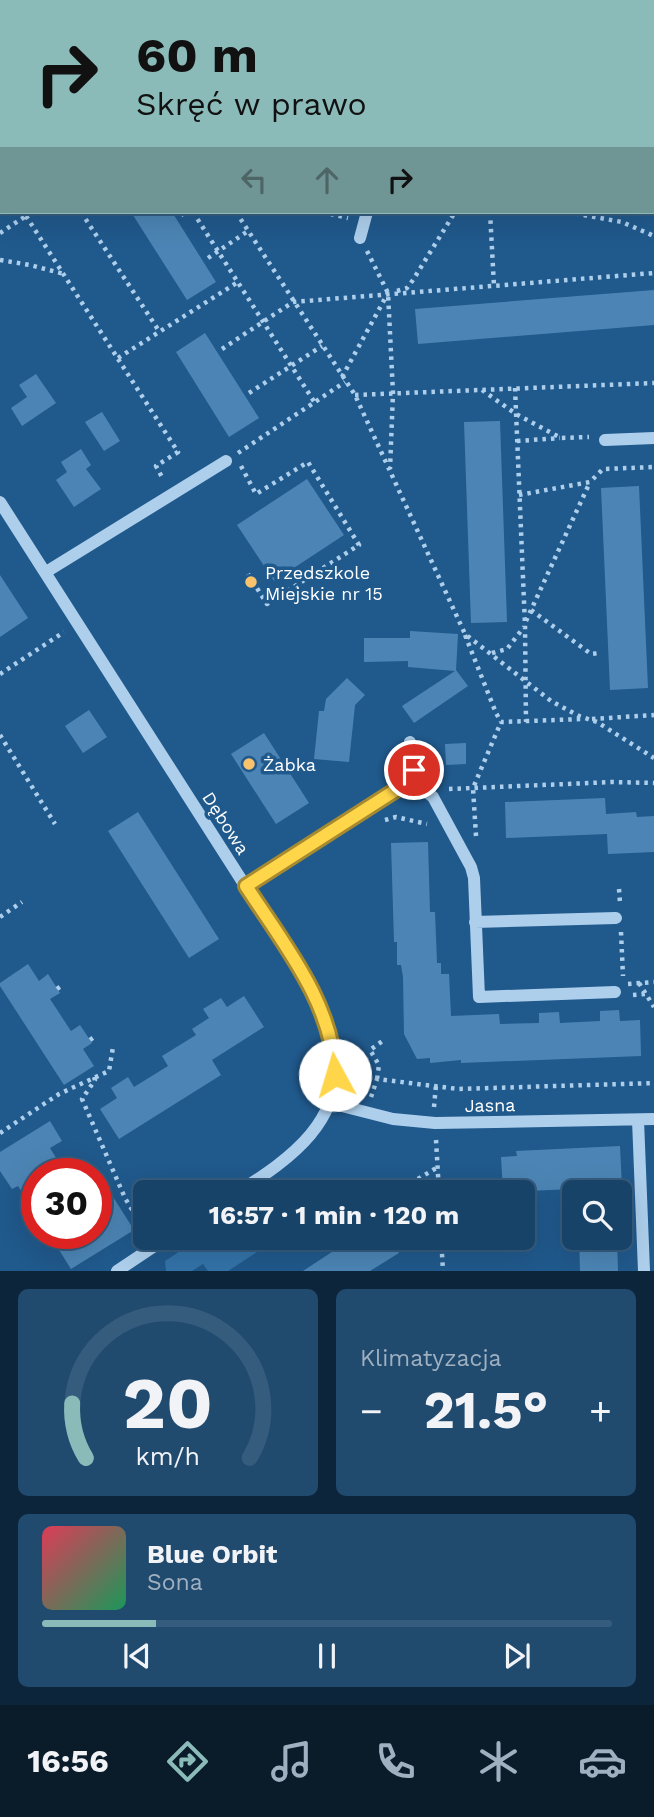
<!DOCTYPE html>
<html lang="pl">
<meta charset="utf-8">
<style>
body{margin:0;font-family:"Work Sans",sans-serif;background:#214a6f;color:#f1f3f6;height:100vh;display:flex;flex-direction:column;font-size:26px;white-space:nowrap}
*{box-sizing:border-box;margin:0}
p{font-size:23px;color:#9fb0c0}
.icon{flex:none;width:38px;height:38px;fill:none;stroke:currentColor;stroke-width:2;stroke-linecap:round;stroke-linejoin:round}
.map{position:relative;height:1271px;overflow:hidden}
.drawer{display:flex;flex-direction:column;gap:18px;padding:18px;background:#0d253a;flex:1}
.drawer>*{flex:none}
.banner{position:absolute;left:0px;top:0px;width:654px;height:214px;box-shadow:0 7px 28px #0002,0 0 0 2px #365c7d;background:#8bbbb9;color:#111;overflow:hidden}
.fabs{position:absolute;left:562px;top:1180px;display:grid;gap:14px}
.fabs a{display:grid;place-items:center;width:70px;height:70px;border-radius:10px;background:#184369;box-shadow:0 7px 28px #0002,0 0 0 2px #365c7d;font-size:35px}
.speed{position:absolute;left:21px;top:1158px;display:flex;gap:14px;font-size:35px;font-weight:700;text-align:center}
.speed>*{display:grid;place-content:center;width:91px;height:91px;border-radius:50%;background:#184369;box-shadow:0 7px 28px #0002,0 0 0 2px #365c7d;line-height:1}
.speed .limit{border:10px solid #d22;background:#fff;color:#111}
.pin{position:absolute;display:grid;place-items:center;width:60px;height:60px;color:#fff;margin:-30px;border:4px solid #fff;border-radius:50%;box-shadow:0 2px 7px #0007}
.me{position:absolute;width:77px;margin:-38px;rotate:354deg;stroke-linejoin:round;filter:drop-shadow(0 0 5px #0008)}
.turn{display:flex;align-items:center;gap:24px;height:147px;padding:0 21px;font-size:32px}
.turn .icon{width:91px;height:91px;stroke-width:2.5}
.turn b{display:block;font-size:49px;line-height:60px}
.lanes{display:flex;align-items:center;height:66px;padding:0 21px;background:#0003;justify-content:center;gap:35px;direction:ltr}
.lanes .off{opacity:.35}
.big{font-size:52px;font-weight:700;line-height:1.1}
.drawer .card{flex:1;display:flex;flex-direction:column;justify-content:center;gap:10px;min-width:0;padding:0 24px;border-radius:10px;background:#214a6f}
.drawer .dial{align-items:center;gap:0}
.dial svg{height:182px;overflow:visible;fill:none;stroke:#365c7d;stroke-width:7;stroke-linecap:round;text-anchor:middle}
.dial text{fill:#f1f3f6;stroke:none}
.song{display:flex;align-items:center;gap:21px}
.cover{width:84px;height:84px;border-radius:10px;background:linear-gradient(135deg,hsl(350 70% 55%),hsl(150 70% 35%))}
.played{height:7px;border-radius:4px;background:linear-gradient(90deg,#8bbbb9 20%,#365c7d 20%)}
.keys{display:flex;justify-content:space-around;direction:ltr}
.heat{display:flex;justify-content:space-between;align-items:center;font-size:38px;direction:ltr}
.drawer .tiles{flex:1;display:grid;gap:18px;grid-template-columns:1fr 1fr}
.card:last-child{grid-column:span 2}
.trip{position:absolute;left:133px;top:1180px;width:402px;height:70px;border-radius:10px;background:#184369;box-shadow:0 7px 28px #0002,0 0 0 2px #365c7d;font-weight:700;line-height:70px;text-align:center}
.tab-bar{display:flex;height:112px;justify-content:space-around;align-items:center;background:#0a1b2a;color:#9fb0c0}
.tab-bar .icon{width:49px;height:49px}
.tab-bar .current{color:#8bbbb9}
.tab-bar b{font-size:32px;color:#f1f3f6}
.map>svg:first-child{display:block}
.green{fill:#3373a9}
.building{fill:#4c85b5}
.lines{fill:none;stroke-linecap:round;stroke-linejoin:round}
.path{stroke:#adcfec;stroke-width:4.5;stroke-dasharray:3.5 5;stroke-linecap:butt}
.minor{stroke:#adcfec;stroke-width:12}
.route-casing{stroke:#a68a30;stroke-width:18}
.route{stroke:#ffd54a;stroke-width:12}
.poi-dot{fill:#f9c36d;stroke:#20598c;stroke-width:2.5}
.labels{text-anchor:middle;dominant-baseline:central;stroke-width:7;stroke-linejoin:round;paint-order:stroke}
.poi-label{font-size:18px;fill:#fff;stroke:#20598c;text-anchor:start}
.street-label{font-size:18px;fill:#fff;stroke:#20598c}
</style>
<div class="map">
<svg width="654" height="1271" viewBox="0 0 654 1271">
<rect width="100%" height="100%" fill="#20598c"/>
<path class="green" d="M 201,1237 L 234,1241 L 240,1237 L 280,1237 L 228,1271 L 208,1271 L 203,1264 L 192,1271 L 166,1271 L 165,1261 Z"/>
<path class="building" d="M 131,212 L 172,212 L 216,282 L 187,300 Z
M 654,290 L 654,325 L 418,344 L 415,309 Z
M 205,333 L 259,418 L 229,437 L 176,352 Z
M 36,374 L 56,403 L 22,426 L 11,408 L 27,397 L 19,385 Z
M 102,412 L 120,441 L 104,451 L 85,422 Z
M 500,421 L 507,622 L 471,623 L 464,422 Z
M 81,449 L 91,465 L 86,469 L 101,489 L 74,507 L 56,480 L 67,472 L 61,462 Z
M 307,479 L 344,535 L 274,581 L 237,525 Z
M 639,486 L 648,688 L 610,690 L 601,488 Z
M 0,575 L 28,618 L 0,637 Z
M 410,631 L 458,634 L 456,670 L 468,686 L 414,723 L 402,706 L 455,671 L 408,667 L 408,661 L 364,662 L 364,638 L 410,638 Z
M 347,678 L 365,695 L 355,705 L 349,762 L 314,759 L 319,711 L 324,711 L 326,699 Z
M 89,710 L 107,737 L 83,753 L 65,726 Z
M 264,733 L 309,803 L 276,824 L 231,754 Z
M 466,743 L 466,764 L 446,765 L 445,744 Z
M 605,798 L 606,814 L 636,812 L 637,817 L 654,816 L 654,852 L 608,854 L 607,834 L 506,838 L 505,802 Z
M 138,812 L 219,939 L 189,958 L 108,831 Z
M 428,842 L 430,912 L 435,912 L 437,963 L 441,963 L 441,974 L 449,974 L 451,1016 L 499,1014 L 500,1024 L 539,1023 L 539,1013 L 559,1012 L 560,1023 L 600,1021 L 600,1011 L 619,1010 L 620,1021 L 640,1020 L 641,1056 L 461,1063 L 461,1060 L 430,1063 L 430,1058 L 417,1059 L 404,1034 L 403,977 L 401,965 L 397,965 L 397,942 L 394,942 L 391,843 Z
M 28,964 L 39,981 L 48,974 L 60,993 L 50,999 L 71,1031 L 80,1025 L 92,1043 L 83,1049 L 94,1066 L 64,1085 L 0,986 L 0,983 Z
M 244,996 L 264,1027 L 212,1060 L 221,1075 L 119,1139 L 100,1109 L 117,1098 L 111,1088 L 128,1077 L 134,1087 L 168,1066 L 162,1056 L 196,1035 L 192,1029 L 209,1018 L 203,1009 L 221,998 L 227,1007 Z
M 50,1121 L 62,1141 L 50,1148 L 66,1174 L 37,1174 L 37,1215 L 18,1186 L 12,1189 L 0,1171 L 0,1152 Z
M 620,1146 L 622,1187 L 503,1192 L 501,1157 L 517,1156 L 516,1151 Z
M 96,1170 L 134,1230 L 71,1269 L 49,1234 L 96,1234 Z
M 340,1237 L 389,1237 L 399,1253 L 370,1271 L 303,1271 L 344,1244 Z
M 579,1237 L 617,1237 L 618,1271 L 580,1271 Z"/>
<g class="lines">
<path class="path" d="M 104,0 L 106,2
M 258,0 L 258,2
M 236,2 L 238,0
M 552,2 L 555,0
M 586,2 L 588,0
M 653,37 L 654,37
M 653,122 L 654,122
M 0,128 L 2,127
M 81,212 L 159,331
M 193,212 L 315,403
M 236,212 L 355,395 L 465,634 L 551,701 L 579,716 L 597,722 L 654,758
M 322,212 L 348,218
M 490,212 L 494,286
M 567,212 L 622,222 L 654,236
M 181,215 L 186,212
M 26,216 L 178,452 L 156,466 L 163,479
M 0,233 L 32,212
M 367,251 L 388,293 L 393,393 L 390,469
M 208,258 L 248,231
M 0,260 L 30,265 L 64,274
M 397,291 L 407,288 L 413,280 L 455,212
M 222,349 L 293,302 L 654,273
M 118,358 L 238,282
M 342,377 L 388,293
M 515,388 L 525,625 L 526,722
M 482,390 L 516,414 L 561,438 L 589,437
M 249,393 L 322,346
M 355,395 L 654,383
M 517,441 L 560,438
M 238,453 L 345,382
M 241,466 L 256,494 L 308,462 L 359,545 L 267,604 L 248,574
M 519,495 L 590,482 L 603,469 L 654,467
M 531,610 L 591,654 L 600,653
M 526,621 L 590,482
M 465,635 L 496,713 L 501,722 L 583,719
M 492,653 L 507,649 L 524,627
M 0,674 L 64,632
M 592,719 L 654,715
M 0,735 L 55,824
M 449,789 L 613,782 L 654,783
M 385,820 L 396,817 L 427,824
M 476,836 L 473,788 L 501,722
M 619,889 L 620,903
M 0,917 L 22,902
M 621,932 L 623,976
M 639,983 L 654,1007
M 628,984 L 654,982
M 57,989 L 61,986
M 633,995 L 646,994
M 90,1040 L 94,1037
M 94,1077 L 95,1080 L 82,1099 L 125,1198 L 137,1218
M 377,1079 L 379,1065 L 370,1050 L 384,1040
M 371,1097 L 377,1079 L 458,1089 L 654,1083
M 434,1107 L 436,1085
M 0,1133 L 59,1094 L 109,1071 L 113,1047
M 436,1140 L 439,1192
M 396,1192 L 438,1167
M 441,1237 L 443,1271"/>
<path class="minor" d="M 72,0 L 74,2
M 391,0 L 391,2
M 360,238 L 367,212
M 605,440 L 654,438
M 0,502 L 313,992 C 321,1010 330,1029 334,1048 C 347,1120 290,1159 238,1192
M 46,572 L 226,461
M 410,742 L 414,759 L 412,784
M 246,886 L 402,786 L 418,785 L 433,797 L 471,867 L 474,878 L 479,997 L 615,992
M 475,922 L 616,918
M 330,1103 L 393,1119 L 435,1123 L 654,1119
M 638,1120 L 644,1271
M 117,1271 L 168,1237"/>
</g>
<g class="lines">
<defs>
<path id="route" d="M 335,1075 C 334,1005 283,943 246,886 L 402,786 L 412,784 L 414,770"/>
</defs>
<use href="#route" class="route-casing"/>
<use href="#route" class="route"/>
</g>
<g class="poi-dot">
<circle cx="251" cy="582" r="7"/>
<circle cx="249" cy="764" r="7"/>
</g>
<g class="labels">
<g class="poi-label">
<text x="265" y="572">Przedszkole<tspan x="265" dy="21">Miejskie nr 15</tspan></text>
<text x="263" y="764">Żabka</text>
</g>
<g class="street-label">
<text transform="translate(226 823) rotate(57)">Dębowa</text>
<text transform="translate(490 1105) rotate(-1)">Jasna</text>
</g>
</g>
</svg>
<div class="fabs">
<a><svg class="icon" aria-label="search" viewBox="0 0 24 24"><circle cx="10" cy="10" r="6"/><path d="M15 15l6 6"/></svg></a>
</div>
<div class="speed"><div class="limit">30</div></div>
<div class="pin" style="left:414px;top:770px;background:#d93025"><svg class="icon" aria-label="arrive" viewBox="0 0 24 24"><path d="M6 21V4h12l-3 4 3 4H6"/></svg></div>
<svg class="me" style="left:335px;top:1075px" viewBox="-20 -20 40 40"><circle r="19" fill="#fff"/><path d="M0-13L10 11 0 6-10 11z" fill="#ffd54a"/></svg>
<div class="trip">16:57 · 1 min · 120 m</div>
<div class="banner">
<div class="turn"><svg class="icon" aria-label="right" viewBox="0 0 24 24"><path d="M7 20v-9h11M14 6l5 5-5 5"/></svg><div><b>60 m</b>Skręć w prawo</div></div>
<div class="lanes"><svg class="icon off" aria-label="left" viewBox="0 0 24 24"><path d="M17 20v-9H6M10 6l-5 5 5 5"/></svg><svg class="icon off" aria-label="ahead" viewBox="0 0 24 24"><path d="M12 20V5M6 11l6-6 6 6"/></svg><svg class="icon" aria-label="right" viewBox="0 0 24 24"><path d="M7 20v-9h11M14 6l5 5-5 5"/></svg></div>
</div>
</div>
<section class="drawer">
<div class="tiles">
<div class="card dial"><svg viewBox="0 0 100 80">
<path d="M14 69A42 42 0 1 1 86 69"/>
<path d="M14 69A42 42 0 0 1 8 45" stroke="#8bbbb9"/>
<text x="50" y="56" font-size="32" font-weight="700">20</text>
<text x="50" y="72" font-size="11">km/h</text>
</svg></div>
<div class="card"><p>Klimatyzacja</p>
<div class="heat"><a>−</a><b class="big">21.5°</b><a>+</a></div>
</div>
<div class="card">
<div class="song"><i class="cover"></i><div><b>Blue Orbit</b><p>Sona</p></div></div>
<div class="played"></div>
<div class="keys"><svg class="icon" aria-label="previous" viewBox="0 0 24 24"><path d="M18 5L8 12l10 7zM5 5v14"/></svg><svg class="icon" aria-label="pause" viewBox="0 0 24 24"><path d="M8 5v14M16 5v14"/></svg><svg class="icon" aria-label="next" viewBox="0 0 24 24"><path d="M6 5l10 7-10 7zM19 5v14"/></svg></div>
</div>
</div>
</section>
<nav class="tab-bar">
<b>16:56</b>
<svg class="icon current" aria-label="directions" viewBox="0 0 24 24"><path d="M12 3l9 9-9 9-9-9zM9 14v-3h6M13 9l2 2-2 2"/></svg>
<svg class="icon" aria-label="music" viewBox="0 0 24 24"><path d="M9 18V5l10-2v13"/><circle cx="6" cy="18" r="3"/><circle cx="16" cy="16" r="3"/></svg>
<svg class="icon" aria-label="phone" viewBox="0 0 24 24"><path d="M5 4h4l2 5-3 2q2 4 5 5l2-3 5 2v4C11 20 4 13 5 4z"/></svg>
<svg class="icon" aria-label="climate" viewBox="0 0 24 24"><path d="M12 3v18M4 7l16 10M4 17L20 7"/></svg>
<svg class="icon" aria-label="car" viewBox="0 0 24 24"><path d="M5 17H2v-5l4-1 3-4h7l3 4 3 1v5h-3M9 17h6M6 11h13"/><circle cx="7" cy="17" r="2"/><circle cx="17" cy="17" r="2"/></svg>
</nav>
